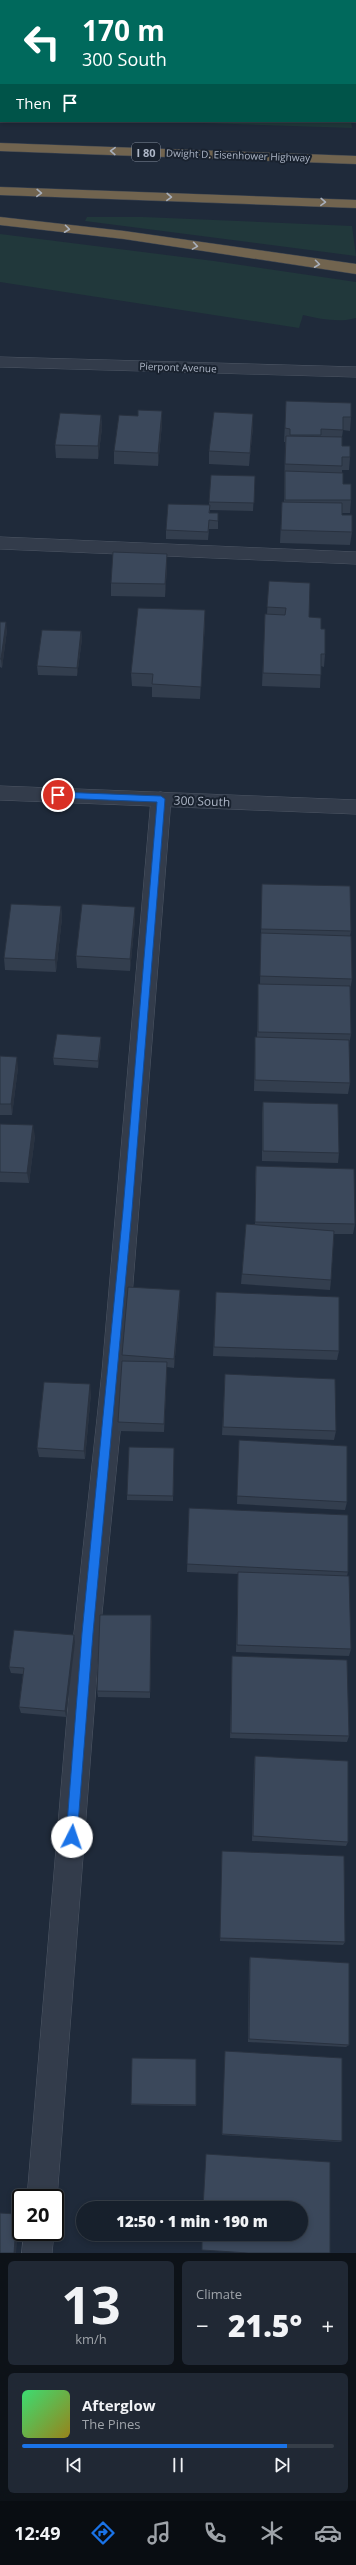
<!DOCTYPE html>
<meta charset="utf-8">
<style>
body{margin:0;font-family:"Open Sans",sans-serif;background:#202834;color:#f1f3f6;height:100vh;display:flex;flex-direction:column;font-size:15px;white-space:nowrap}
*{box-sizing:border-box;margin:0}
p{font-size:13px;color:#9ea3a9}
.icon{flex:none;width:22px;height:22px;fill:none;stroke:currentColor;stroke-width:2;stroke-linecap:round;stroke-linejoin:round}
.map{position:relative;height:2253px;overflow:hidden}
.sheet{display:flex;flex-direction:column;gap:8px;padding:8px;background:#0d1218;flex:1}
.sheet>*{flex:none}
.guide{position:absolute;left:0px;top:0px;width:356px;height:122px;box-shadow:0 2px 6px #0003,0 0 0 1px #363e48;background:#00695c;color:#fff;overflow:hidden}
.speed{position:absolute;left:12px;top:2189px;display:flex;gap:8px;font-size:20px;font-weight:700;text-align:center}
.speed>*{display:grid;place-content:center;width:52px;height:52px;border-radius:50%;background:#17202c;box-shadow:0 2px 6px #0003,0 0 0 1px #363e48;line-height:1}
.speed .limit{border:2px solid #111;border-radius:6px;background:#fff;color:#111}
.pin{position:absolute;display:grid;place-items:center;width:34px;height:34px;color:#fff;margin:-17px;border:2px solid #fff;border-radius:50%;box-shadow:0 1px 4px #0007}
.me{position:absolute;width:44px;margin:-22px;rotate:4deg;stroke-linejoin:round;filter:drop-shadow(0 0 3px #0008)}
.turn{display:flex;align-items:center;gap:14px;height:84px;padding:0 16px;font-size:18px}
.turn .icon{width:52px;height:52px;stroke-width:2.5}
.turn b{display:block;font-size:28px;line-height:34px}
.then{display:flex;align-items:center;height:38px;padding:0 16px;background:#0003;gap:8px;font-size:15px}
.big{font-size:30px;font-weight:800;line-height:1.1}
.sheet .card{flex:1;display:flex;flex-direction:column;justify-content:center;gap:6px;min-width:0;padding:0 14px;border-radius:6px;background:#202834}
.sheet .dial{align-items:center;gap:0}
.dial b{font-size:52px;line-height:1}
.song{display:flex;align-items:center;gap:12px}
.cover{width:48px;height:48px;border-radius:6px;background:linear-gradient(135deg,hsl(140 70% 55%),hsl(50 70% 35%))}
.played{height:4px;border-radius:2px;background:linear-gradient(90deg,#1a73e8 85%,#363e48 85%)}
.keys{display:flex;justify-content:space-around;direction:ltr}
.heat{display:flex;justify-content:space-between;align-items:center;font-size:22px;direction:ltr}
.sheet .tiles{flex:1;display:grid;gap:8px;grid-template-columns:1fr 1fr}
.card:last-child{grid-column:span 2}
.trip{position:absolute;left:76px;top:2201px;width:232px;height:40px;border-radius:20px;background:#17202c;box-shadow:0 2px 6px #0003,0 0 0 1px #363e48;font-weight:800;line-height:40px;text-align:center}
.menu{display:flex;height:64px;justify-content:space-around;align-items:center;background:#090d12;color:#9ea3a9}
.menu .icon{width:28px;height:28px}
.menu .active{color:#1a73e8}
.menu b{font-size:18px;color:#f1f3f6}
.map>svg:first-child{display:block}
.green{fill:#21383b}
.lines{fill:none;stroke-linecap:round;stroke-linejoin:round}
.service-casing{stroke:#4e5765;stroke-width:1}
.minor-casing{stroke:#4e5765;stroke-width:1}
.tertiary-casing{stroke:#4e5765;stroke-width:1}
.motorway-casing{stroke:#3b4452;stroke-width:1}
.service{fill:#333c4b;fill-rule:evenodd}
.minor{fill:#333c4b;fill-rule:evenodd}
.tertiary{fill:#333c4b;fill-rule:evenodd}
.motorway{fill:#71644f;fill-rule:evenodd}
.wall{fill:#333e4e}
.shaded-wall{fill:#293240}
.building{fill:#3b485b;stroke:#293240}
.oneway{stroke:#a8afbb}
.route{fill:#1a73e8;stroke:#114b97}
.labels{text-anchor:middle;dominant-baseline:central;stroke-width:4;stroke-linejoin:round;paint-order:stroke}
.far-street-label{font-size:10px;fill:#aeb7c7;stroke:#19222f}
.shield{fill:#19222f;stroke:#818a99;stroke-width:1}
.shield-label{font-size:11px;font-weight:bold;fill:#aeb7c7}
.street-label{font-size:12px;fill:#aeb7c7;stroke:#19222f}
</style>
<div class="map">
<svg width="356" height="2253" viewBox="0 0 356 2253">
<rect width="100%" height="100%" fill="#1f2a3a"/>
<path class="green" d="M 142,121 L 351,121 L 352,128 Z
M 87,217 L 143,217 L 352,226 L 356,256 L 85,221 Z
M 0,234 L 214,261 L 356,282 L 356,318 C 339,323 321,319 303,315 L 299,328 L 0,282 Z"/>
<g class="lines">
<defs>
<path id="service" d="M 0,537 L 356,552 L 356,564 L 0,549 Z
M 161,792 L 168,794 L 171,799 L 126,1372 L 100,1633 L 57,2198 L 55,2203 L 55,2198 L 27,2198 L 74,1633 L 102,1372 L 151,799 L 154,794 Z
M 24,2232 L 54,2232 L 52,2253 L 22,2253 Z"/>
<path id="minor" d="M 0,357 L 356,367 L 356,377 L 0,367 Z
M 0,786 L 356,800 L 356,814 L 0,800 Z"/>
<path id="tertiary" d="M 0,60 L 1,60 L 1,68 L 0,68 Z
M 355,69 L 356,69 L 356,77 L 355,77 Z"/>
<path id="motorway" d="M 0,143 L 356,156 L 356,164 L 0,151 Z
M 0,187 L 356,200 L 356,208 L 0,195 Z
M 0,217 L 124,231 L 356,264 L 356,274 L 124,239 L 0,225 Z"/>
</defs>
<use href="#service" class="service-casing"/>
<use href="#minor" class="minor-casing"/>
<use href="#tertiary" class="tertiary-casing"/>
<use href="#motorway" class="motorway-casing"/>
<use href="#service" class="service"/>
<use href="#minor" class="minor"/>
<use href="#tertiary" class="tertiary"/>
<use href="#motorway" class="motorway"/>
</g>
<path class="wall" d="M 15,0 L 59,0 L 58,1 L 15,1 Z
M 66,0 L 111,0 L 111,1 L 66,1 Z
M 286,401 L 351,417 L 350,431 L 343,430 L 342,437 L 342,446 L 350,457 L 349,470 L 342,470 L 342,473 L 343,484 L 351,500 L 350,513 L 342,513 L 342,515 L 352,532 L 350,545 L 280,543 L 282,502 L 284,502 L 285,442 L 284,442 Z
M 162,411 L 162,424 L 158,466 L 114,464 L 114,451 L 138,416 Z
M 101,415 L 102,428 L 98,459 L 56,458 L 55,445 Z
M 253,427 L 249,466 L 209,464 L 209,451 Z
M 255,476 L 253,511 L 210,510 L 210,513 L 218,513 L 218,529 L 209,529 L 208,540 L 166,539 L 166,530 L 209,505 L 209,502 Z
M 167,567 L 165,597 L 111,596 L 111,583 Z
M 269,581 L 309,617 L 321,629 L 325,654 L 324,667 L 321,666 L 320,688 L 262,686 L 265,614 L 267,614 Z
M 205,610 L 205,623 L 200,699 L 152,697 L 152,687 L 132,686 L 131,673 Z
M 0,622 L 7,630 L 2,668 L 0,667 Z
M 81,631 L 82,639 L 77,676 L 38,675 L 37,666 Z
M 262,884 L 351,931 L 350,936 L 352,979 L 350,991 L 351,1034 L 349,1045 L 350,1083 L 348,1094 L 254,1091 L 255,1048 L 255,1037 L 257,1037 L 258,995 L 258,984 L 260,984 Z
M 61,906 L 62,918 L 56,972 L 5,970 L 4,958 Z
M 135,919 L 130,971 L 77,968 L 76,956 Z
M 101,1044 L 98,1068 L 54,1065 L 53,1058 Z
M 0,1056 L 18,1068 L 12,1115 L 0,1115 Z
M 263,1102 L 339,1153 L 338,1163 L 262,1161 L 262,1113 Z
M 0,1124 L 35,1136 L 29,1183 L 0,1182 Z
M 256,1166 L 355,1224 L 353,1234 L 334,1234 L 331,1280 L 330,1290 L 241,1284 L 246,1224 L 255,1224 L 255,1176 Z
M 180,1290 L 180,1300 L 174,1368 L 167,1367 L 164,1432 L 118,1431 L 118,1422 L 123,1361 L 122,1355 Z
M 216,1292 L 339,1351 L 337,1360 L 213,1356 Z
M 225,1374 L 336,1431 L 334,1440 L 222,1435 Z
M 91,1393 L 85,1459 L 39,1457 L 37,1448 Z
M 239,1440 L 347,1502 L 345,1510 L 237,1504 Z
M 174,1448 L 173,1501 L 127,1500 L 127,1495 Z
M 189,1508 L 348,1572 L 347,1576 L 351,1649 L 349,1656 L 236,1652 L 238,1574 L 187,1572 Z
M 151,1615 L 150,1698 L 98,1697 L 97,1691 Z
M 74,1635 L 75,1642 L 66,1717 L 21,1713 L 19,1707 L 23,1674 L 11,1673 L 9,1667 Z
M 232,1656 L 349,1736 L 347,1742 L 230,1738 Z
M 255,1756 L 348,1842 L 346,1846 L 252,1841 L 254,1762 Z
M 222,1851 L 345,1942 L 343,1945 L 220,1941 Z
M 250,1957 L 349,2045 L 346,2047 L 248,2042 L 249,1961 Z
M 225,2051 L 342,2141 L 340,2142 L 222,2135 L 225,2053 Z
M 196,2059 L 196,2106 L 131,2105 L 131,2104 Z"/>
<path class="shaded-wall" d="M 162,411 L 162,424 L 158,466 L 158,453 Z
M 253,414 L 253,427 L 249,466 Z
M 101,415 L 102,428 L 98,459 L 98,446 Z
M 167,554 L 167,567 L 165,597 L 165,584 Z
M 205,610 L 205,623 L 200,699 L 201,687 Z
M 6,622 L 7,630 L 2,668 L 1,659 Z
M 81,631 L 82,639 L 77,676 L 77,668 Z
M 61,906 L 62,918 L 56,972 L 55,960 Z
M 135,907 L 135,919 L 130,971 L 130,959 Z
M 101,1037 L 101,1044 L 98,1068 L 98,1061 Z
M 17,1057 L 18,1068 L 12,1115 L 11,1104 Z
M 33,1125 L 35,1136 L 29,1183 L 27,1173 Z
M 180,1290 L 180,1300 L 174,1368 L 174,1359 Z
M 167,1362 L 167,1371 L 164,1432 L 164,1424 Z
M 90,1384 L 91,1393 L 85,1459 L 84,1451 Z
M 151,1615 L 152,1622 L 150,1698 L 150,1692 Z
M 74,1635 L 75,1642 L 66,1717 L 65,1711 Z
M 17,2214 L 20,2214 L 16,2253 L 14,2253 Z"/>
<path class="building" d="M 71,0 L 103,0 L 103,1 L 70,1 Z
M 115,0 L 151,0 L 151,1 L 115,1 Z
M 286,401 L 351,403 L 351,417 L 343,417 L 343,430 L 321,429 L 321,435 L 290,435 L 290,429 L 285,428 Z
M 138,410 L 162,411 L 158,453 L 114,451 L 119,415 L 138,416 Z
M 214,412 L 253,414 L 250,453 L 209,451 Z
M 60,413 L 101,415 L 98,446 L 55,445 Z
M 286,436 L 342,437 L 342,446 L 350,446 L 350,457 L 342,457 L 342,466 L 285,464 Z
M 285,471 L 343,473 L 343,484 L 351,484 L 351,500 L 285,500 Z
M 211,475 L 255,476 L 254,503 L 209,502 Z
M 282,502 L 342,503 L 342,515 L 352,515 L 352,532 L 281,530 Z
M 168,504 L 210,505 L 209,513 L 218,513 L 218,521 L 209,520 L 208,532 L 166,530 Z
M 113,552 L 167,554 L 165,584 L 111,583 Z
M 269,581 L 310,583 L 309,617 L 321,618 L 321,629 L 325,629 L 325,654 L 321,654 L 321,675 L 263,673 L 265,614 L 285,615 L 286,608 L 267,607 Z
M 138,608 L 205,610 L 201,687 L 152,684 L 153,674 L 131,673 Z
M 0,622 L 6,622 L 1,659 L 0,659 Z
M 42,630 L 81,631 L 77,668 L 37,666 Z
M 262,884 L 350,886 L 351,931 L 261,929 Z
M 11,904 L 61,906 L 55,960 L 4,958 Z
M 82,904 L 135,907 L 130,959 L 76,956 Z
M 261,933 L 351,936 L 352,979 L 260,976 Z
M 258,984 L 350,986 L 351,1034 L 258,1032 Z
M 57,1034 L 101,1037 L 98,1061 L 53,1058 Z
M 255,1037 L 349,1040 L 350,1083 L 255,1080 Z
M 0,1056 L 17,1057 L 11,1104 L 0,1104 Z
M 263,1102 L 338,1104 L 339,1153 L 263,1151 Z
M 0,1124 L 33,1125 L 27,1173 L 0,1172 Z
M 256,1166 L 354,1169 L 355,1224 L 255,1222 Z
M 246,1224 L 334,1231 L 331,1280 L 242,1274 Z
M 128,1287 L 180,1290 L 174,1359 L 122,1355 Z
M 216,1292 L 339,1297 L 339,1351 L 214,1347 Z
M 122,1361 L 167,1362 L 164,1424 L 118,1422 Z
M 225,1374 L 335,1379 L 336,1431 L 223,1427 Z
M 44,1382 L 90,1384 L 84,1451 L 37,1448 Z
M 239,1440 L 347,1446 L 347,1502 L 237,1496 Z
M 129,1447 L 174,1448 L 173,1496 L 127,1495 Z
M 189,1508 L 348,1515 L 348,1572 L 187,1564 Z
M 238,1572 L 349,1576 L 351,1649 L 237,1645 Z
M 100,1615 L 151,1615 L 150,1692 L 97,1691 Z
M 14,1630 L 74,1635 L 65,1711 L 19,1707 L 24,1668 L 9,1667 Z
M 232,1656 L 347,1660 L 349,1736 L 231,1733 Z
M 255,1756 L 348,1761 L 348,1842 L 253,1836 Z
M 222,1851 L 344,1856 L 345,1942 L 220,1938 Z
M 250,1957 L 349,1963 L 349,2045 L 249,2039 Z
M 225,2051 L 342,2058 L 342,2141 L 222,2134 Z
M 132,2058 L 196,2059 L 196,2105 L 131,2104 Z
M 206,2154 L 330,2162 L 330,2253 L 248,2253 L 202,2250 L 202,2234 L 301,2234 L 301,2208 L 203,2208 Z
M 0,2213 L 17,2214 L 14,2253 L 0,2253 Z"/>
<defs><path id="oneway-chevron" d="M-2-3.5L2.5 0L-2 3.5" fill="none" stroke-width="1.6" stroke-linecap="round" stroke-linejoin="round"/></defs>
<g class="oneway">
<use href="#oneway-chevron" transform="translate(113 151) rotate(-178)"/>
<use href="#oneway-chevron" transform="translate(39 193) rotate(2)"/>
<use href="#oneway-chevron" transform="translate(169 197) rotate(2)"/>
<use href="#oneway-chevron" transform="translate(323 202) rotate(2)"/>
<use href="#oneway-chevron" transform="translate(67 229) rotate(7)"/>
<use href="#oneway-chevron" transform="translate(195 246) rotate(9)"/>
<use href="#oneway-chevron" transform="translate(317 264) rotate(7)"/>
</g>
<path class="route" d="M 58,792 L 161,796 L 165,799 L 132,1210 L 93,1633 L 77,1837 L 72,1843 L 66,1837 L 82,1633 L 123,1210 L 157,802 L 58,798 L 54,795 Z"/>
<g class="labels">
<g class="far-street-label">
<text transform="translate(238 155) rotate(2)">Dwight D. Eisenhower Highway</text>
<text transform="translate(178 367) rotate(2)">Pierpont Avenue</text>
</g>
<rect class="shield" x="132" y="143" width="28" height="18" rx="3"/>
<g class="shield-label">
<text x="146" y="152">I 80</text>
</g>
<g class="street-label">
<text transform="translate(202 801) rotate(2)">300 South</text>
</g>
</g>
</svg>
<div class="speed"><div class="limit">20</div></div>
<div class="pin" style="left:58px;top:795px;background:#d93025"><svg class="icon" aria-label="arrive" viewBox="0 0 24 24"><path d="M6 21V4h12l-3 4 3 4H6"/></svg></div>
<svg class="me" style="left:72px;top:1837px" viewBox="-20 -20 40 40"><circle r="19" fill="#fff"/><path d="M0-13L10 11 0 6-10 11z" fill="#1a73e8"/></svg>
<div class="trip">12:50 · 1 min · 190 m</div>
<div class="guide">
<div class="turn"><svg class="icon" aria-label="left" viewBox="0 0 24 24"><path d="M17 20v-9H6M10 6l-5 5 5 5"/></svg><div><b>170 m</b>300 South</div></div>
<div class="then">Then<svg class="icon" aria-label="arrive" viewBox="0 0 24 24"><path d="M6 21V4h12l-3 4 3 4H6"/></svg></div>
</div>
</div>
<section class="sheet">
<div class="tiles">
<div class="card dial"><b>13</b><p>km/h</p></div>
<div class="card"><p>Climate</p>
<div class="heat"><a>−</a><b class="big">21.5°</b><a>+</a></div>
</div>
<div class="card">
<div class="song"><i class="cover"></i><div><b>Afterglow</b><p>The Pines</p></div></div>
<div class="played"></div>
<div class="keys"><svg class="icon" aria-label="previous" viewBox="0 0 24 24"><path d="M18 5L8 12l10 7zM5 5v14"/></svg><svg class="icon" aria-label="pause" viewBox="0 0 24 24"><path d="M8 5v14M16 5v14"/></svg><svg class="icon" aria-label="next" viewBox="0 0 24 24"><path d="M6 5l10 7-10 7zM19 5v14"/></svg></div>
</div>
</div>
</section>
<nav class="menu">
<b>12:49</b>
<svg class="icon active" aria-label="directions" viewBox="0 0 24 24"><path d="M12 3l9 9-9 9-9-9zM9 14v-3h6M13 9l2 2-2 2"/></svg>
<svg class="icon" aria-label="music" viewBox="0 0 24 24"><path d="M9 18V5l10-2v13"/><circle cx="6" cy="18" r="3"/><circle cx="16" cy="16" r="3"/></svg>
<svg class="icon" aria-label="phone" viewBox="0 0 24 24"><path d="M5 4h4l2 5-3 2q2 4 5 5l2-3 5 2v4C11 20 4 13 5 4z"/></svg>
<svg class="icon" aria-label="climate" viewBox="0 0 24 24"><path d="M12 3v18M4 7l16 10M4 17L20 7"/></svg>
<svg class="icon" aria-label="car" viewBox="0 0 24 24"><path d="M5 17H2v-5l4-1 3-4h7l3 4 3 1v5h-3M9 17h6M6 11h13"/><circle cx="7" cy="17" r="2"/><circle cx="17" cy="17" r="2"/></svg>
</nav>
